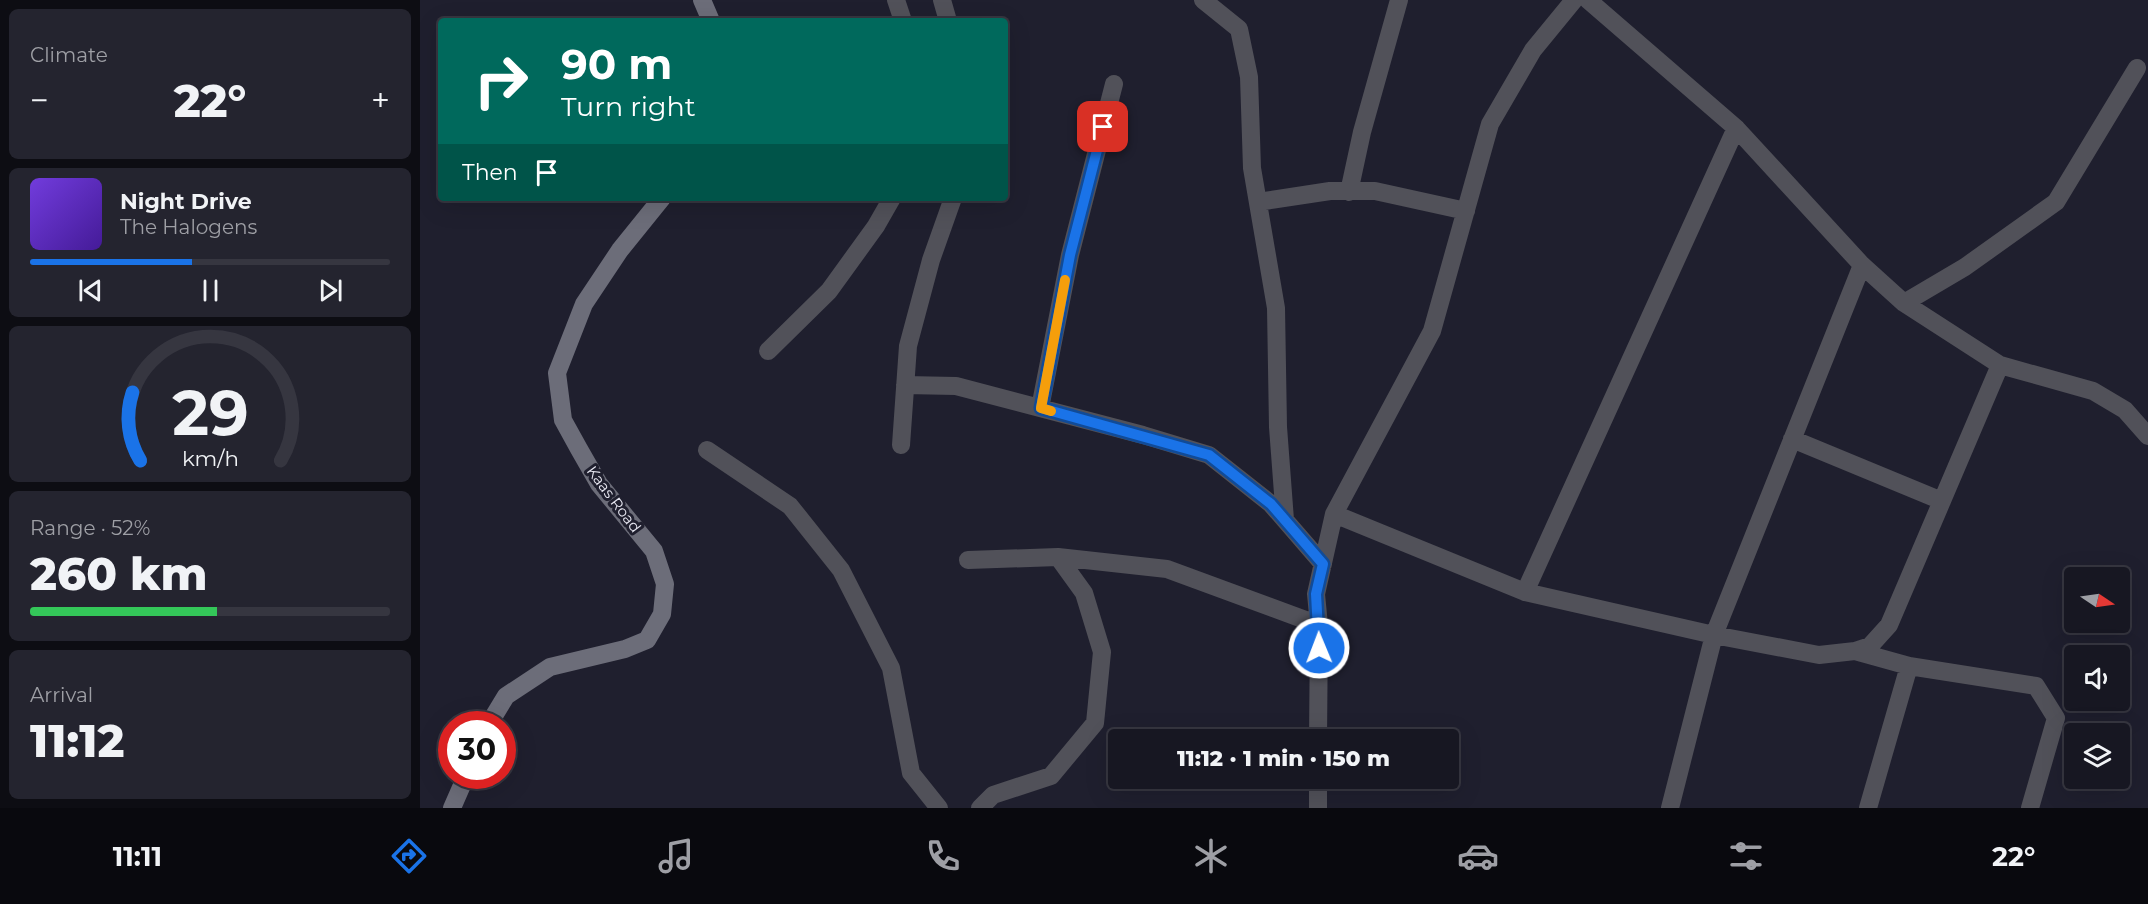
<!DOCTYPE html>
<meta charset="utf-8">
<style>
body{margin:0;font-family:Montserrat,sans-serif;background:#24242f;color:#f1f3f6;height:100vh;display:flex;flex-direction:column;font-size:22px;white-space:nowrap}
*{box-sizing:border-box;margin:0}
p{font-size:20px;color:#9e9fa5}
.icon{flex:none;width:33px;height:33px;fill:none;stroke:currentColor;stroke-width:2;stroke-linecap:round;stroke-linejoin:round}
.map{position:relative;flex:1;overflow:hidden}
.side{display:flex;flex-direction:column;gap:9px;padding:9px;background:#0d0d13;width:420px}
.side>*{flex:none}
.guide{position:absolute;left:18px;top:18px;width:570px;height:183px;border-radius:6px;box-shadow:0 6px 24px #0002,0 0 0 2px #363640;background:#00695c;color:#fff;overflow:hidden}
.needle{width:39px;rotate:103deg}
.controls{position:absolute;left:1644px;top:567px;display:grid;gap:12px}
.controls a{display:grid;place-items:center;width:66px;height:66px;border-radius:6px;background:#171722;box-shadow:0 6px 24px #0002,0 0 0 2px #363640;font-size:30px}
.speed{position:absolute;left:18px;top:711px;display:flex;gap:12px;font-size:30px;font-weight:700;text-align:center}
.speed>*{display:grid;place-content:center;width:78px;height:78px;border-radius:50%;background:#171722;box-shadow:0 6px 24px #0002,0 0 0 2px #363640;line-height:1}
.speed .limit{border:9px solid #d22;background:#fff;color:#111}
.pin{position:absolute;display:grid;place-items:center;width:51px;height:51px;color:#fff;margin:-26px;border-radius:12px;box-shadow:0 3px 9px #0006}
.me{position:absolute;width:66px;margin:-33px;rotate:359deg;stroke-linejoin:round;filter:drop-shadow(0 0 4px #0008)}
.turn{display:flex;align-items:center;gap:21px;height:126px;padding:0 24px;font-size:27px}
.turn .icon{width:78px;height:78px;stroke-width:2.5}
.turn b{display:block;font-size:42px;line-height:51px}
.then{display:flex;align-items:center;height:57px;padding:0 24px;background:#0003;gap:12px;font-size:22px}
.big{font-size:45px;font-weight:800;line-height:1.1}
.side .card{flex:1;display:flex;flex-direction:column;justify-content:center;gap:9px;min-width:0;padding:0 21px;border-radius:9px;background:#24242f}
.side .dial{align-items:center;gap:0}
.dial svg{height:156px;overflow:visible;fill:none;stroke:#363640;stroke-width:7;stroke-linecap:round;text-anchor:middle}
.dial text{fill:#f1f3f6;stroke:none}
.song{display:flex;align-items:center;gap:18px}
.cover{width:72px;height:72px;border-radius:9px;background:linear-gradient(135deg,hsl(260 70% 55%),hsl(260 70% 35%))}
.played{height:6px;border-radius:3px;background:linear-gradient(90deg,#1a73e8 45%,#363640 45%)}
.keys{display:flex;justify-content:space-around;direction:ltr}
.heat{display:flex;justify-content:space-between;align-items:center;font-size:33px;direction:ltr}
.charge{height:9px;border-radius:4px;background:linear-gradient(90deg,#34c759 52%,#363640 0)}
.trip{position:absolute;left:688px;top:729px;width:351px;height:60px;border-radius:6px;background:#171722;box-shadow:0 6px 24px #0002,0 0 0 2px #363640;font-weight:800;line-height:60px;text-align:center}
.tabs{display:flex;height:96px;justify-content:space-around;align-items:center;background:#09090e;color:#9e9fa5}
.tabs .icon{width:42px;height:42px}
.tabs .selected{color:#1a73e8}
.tabs b{font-size:27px;color:#f1f3f6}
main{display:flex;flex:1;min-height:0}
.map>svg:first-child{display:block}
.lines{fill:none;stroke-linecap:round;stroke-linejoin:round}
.street{stroke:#515159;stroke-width:18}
.secondary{stroke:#6c6d79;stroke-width:18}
.route-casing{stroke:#114b97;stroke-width:15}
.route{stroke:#1a73e8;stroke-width:10}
.slow{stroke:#f59e0b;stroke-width:10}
.labels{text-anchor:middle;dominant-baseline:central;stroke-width:6;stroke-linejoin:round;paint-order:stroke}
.street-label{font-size:15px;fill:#e7e7f1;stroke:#1f1f2e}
</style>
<main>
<section class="side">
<div class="card"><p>Climate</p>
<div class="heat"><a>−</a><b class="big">22°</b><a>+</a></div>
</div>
<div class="card">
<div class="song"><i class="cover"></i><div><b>Night Drive</b><p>The Halogens</p></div></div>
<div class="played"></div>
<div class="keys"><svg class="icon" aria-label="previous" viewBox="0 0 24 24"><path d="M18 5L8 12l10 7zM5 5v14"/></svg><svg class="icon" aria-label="pause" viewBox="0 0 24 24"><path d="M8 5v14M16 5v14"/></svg><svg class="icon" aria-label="next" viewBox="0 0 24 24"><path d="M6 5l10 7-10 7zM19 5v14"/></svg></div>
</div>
<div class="card dial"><svg viewBox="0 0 100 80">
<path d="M14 69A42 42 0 1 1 86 69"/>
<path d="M14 69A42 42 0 0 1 10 34" stroke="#1a73e8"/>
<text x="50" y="56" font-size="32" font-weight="700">29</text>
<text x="50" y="72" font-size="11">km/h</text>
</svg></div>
<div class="card"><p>Range · 52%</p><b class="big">260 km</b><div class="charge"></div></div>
<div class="card"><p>Arrival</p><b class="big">11:12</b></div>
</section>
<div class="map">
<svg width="1728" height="808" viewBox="0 0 1728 808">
<rect width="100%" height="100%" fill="#1f1f2e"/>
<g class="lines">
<path class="street" d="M 476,0 L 483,21
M 522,0 L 528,21
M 783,0 L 819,29 L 829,77 L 832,168 L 856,308 L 858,427 L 865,520
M 1168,0 L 1316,128 L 1442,265 L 1484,303 L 1580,365 L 1673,391 L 1705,410 L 1728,436
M 929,192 L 942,132 L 979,0
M 838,202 L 910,191 L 955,191 L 1046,211
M 1484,303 L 1545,267 L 1636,202 L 1717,68
M 348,351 L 409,291 L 456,226 L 472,198
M 485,385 L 536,386 L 723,435 L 789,455 L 851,504 L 903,564
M 620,408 L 650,255 L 694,84
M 1372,439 L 1522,501
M 481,445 L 488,346 L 511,260 L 533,198
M 287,450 L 370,506 L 421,570 L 471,668 L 491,773 L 519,808
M 914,514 L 1105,592 L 1294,635 L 1399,655 L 1435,651 L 1450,646 L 1469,625 L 1580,365
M 638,557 L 747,569 L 899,625
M 548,560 L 638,557 L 664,593 L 682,652 L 675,723 L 631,776 L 573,795 L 560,808
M 1105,592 L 1316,128
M 1435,651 L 1489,666 L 1448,808
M 1489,666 L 1616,686 L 1636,718 L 1610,808
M 898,740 L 899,625 L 896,594 L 914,514 L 1012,331 L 1070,124 L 1113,50 L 1154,0
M 898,808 L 898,778
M 1250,808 L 1294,635 L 1442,265"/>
<path class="secondary" d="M 282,0 L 291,21
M 69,724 L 86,696 L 130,667 L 205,649 L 227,640 L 242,614 L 245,584 L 234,551 L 179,484 L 159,449 L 143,420 L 137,373 L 164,304 L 200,250 L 242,198
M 32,808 L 46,776"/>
</g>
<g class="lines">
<defs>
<path id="route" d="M 683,127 L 650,255 L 621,408 L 789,455 L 851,504 L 903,564 L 896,594 L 899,648"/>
</defs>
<use href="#route" class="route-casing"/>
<use href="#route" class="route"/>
<path class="slow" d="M 631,411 L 621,408 L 645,280"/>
</g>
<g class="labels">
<g class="street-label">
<text transform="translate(194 499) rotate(53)">Kaas Road</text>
</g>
</g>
</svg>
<div class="controls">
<a><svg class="needle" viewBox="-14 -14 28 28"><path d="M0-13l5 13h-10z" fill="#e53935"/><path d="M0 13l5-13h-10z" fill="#9e9fa5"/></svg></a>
<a><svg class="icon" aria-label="sound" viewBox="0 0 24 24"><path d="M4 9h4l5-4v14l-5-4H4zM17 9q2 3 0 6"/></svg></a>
<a><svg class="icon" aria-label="layers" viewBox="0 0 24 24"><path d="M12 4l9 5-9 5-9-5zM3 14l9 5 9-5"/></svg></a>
</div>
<div class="speed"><div class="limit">30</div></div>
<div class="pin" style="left:683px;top:127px;background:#d93025"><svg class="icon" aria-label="arrive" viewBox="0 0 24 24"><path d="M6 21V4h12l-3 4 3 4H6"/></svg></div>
<svg class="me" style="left:899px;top:648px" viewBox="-20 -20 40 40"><circle r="17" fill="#1a73e8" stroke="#fff" stroke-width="3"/><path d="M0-11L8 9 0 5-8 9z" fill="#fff"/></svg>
<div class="trip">11:12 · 1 min · 150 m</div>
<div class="guide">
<div class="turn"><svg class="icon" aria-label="right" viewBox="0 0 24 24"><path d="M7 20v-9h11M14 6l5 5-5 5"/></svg><div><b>90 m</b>Turn right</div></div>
<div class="then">Then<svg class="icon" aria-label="arrive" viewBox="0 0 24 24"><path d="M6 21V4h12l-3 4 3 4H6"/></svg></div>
</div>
</div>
</main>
<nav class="tabs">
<b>11:11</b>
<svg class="icon selected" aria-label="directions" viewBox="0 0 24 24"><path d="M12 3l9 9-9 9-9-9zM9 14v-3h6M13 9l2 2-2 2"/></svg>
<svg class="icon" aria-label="music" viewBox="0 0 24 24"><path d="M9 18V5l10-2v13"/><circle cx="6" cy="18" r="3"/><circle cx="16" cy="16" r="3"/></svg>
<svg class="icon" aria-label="phone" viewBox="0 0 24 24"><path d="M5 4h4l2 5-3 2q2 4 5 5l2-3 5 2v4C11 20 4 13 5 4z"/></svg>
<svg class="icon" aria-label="climate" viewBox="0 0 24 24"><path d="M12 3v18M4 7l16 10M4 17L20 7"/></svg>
<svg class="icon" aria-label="car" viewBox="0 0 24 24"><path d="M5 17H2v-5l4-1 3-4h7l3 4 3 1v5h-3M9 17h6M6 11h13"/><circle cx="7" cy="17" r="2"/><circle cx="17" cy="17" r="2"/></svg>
<svg class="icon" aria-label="filters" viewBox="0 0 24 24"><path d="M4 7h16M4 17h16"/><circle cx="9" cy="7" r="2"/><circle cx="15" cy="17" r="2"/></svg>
<b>22°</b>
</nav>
